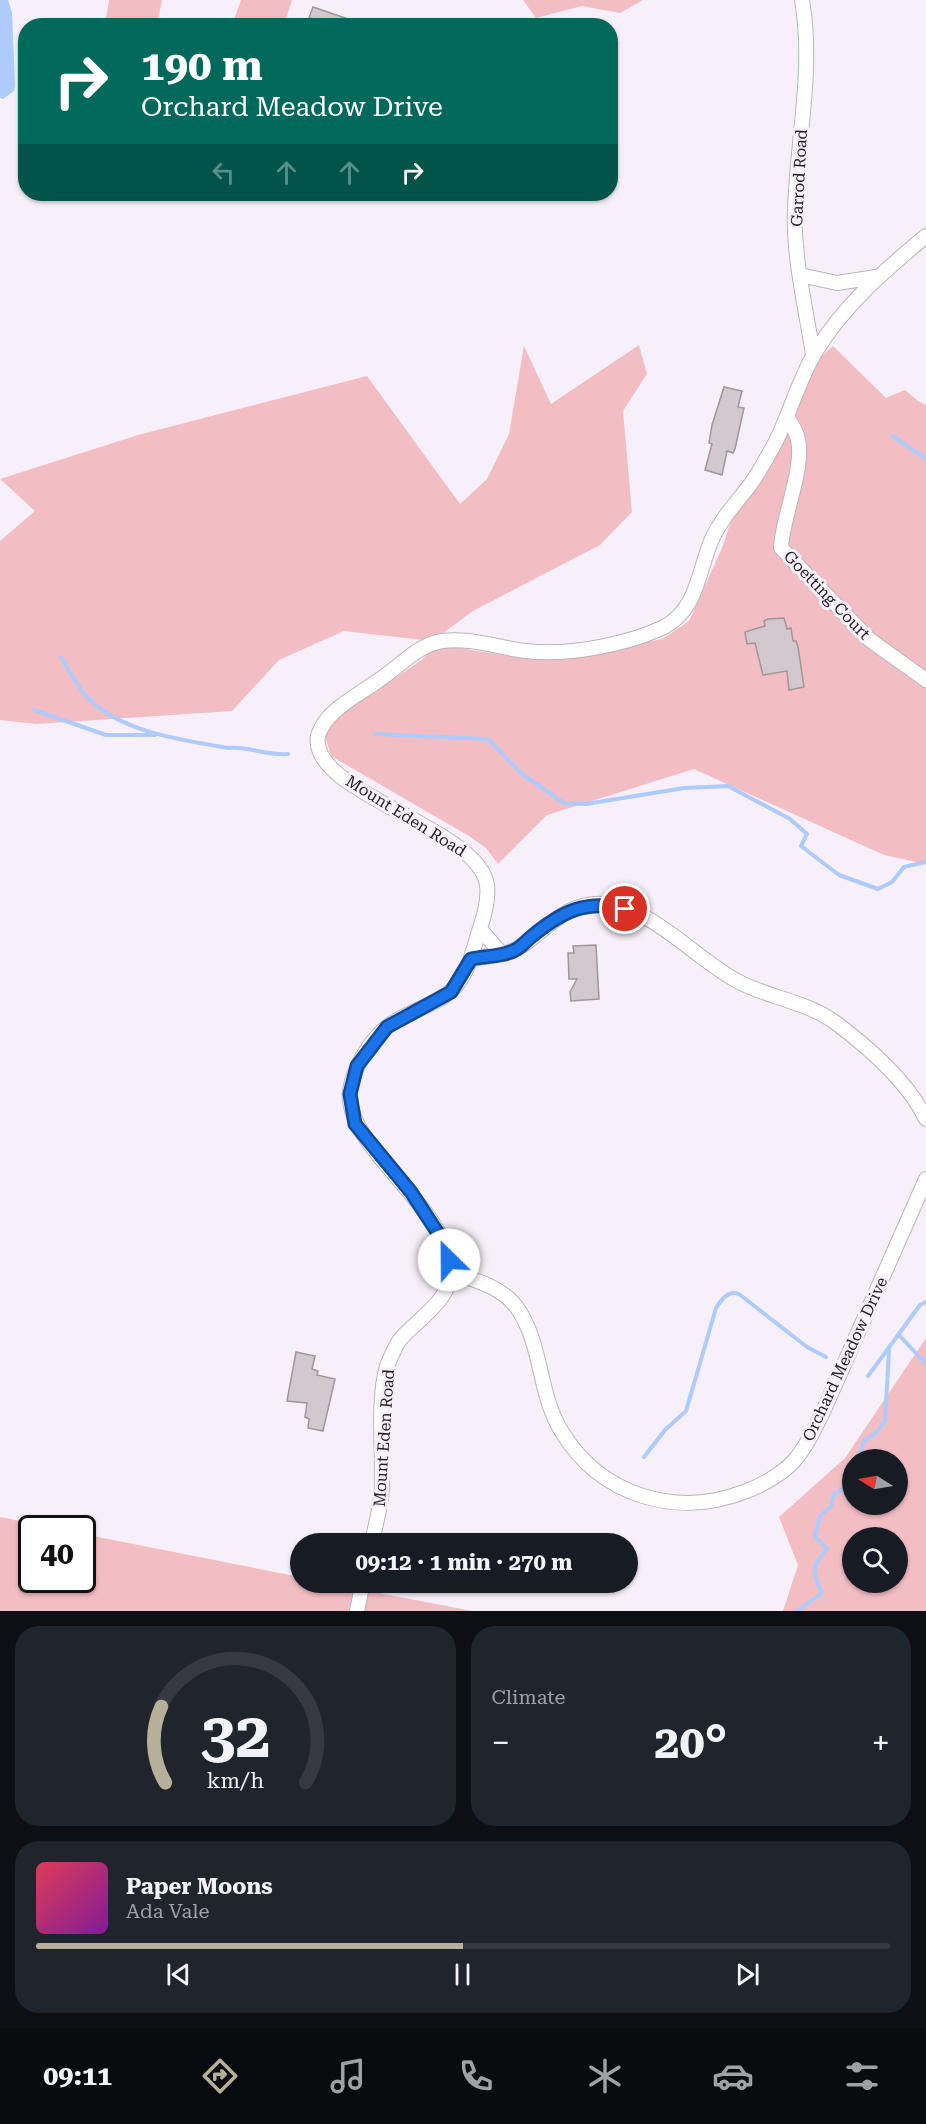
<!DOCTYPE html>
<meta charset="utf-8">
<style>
body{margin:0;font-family:"Roboto Serif",serif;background:#20242c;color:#f1f3f6;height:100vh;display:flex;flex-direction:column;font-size:22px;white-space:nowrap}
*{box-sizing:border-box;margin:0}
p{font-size:20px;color:#9ea1a6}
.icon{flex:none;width:33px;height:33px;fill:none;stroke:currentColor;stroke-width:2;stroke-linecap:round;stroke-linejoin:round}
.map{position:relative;height:1611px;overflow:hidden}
.details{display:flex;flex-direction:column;gap:15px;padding:15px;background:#0d0f14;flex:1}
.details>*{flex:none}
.hud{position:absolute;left:18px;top:18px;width:600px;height:183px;border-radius:24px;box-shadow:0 2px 4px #0004;background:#00695c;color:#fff;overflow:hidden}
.needle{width:39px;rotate:281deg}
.fabs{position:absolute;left:842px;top:1449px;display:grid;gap:12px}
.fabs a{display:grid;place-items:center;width:66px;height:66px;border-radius:50%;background:#171b24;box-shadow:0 2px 4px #0004;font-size:30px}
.speed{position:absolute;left:18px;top:1515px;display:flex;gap:12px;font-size:30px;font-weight:700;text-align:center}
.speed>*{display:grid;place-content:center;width:78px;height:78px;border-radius:50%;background:#171b24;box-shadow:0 2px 4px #0004;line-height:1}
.speed .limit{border:3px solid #111;border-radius:9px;background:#fff;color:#111}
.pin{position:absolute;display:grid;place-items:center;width:51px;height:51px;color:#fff;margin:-26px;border:3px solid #fff;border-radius:50%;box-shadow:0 2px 6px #0007}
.me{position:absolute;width:66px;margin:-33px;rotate:337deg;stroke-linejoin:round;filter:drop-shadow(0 0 4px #0008)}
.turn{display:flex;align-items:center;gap:21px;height:126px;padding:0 24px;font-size:27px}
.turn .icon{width:78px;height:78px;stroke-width:2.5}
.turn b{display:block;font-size:42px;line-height:51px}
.lanes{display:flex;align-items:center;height:57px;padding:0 24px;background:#0003;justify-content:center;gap:30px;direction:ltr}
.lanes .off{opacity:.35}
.big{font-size:45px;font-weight:700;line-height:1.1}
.details .card{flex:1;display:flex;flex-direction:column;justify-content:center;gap:9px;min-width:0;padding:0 21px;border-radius:24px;background:#20242c}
.details .dial{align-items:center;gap:0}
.dial svg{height:156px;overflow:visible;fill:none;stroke:#363941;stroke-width:7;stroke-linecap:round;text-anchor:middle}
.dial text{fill:#f1f3f6;stroke:none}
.song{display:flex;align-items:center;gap:18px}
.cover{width:72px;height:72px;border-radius:9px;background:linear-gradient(135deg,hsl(350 70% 55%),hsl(290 70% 35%))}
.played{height:6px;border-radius:3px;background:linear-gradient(90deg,#b6b09b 50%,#363941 50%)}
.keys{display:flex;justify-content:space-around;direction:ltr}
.heat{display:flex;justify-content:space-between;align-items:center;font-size:33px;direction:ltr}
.details .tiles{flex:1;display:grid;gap:15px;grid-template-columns:1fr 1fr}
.card:last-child{grid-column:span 2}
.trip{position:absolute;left:290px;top:1533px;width:348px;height:60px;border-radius:30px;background:#171b24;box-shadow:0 2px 4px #0004;font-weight:700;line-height:60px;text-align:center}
.tabs{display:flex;height:96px;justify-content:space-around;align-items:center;background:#090b0e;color:#9ea1a6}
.tabs .icon{width:42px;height:42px}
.tabs .active{color:#b6b09b}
.tabs b{font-size:27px;color:#f1f3f6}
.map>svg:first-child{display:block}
.green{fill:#f3bdc4;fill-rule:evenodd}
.water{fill:#aecbfc}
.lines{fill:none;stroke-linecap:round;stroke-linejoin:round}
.stream{stroke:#aecbfc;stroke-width:4}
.building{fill:#d2c8ce;stroke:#a0979c;stroke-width:1.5}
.minor-casing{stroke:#bab5bd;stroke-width:16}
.minor{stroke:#fff;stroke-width:14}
.route-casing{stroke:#114b97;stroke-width:15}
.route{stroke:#1a73e8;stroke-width:10}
.labels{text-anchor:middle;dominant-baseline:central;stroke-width:6;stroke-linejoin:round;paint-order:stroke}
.street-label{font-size:16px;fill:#201e21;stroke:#f7f0fa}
</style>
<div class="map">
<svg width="926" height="1611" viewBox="0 0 926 1611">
<rect width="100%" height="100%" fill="#f7f0fa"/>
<path class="green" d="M 109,0 L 162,0 L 157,25 L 105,25 Z
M 241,0 L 292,0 L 284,25 L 232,25 Z
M 523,0 L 643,0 L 620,13 L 582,6 L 536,18 Z
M 639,345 L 647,374 L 623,411 L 632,512 L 600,545 L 473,611 L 432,641 L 344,631 L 279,660 L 232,711 L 37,724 L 0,720 L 0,541 L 35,511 L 0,479 L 138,435 L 367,376 L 460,504 L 487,479 L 509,434 L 524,346 L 551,404 Z
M 833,346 L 886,398 L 905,390 L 918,401 L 926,405 L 926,864 L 884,855 L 694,769 L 547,815 L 498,864 L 486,848 L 469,836 L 331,756 L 325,736 L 334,719 L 423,659 L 435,642 L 471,650 L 524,658 L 567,659 L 662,639 L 689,621 L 722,548 L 732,518 L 817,360 Z
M 926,1338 L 926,1611 L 783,1611 L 798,1565 L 779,1517 L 845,1458 ZM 852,1460 L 897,1460 L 897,1504 L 852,1504 ZM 852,1538 L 897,1538 L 897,1582 L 852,1582 Z
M 0,1517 L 57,1528 L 32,1528 L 32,1580 L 82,1580 L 83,1534 L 300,1577 L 300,1582 L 328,1583 L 472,1611 L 0,1611 Z"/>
<path class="water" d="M 0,0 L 8,0 L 12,13 L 15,85 L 14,91 L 3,99 L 0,98 Z"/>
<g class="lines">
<path class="stream" d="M 893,436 L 926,459
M 61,657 C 69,670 78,688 89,699 C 123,733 184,740 228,748 C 249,746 267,756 288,754
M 34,710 L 106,735 L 155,735
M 376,734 L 488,739 L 522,774 L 564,803 L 586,804 L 684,788 L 728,786 L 790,819 L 807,834 L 801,846 L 839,875 L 878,889 L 892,882 L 904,867 L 926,862
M 899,1335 L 926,1364
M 868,1376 L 920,1305 L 926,1302
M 644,1457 L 665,1430 L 686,1411 L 716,1308 C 722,1299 728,1290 739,1294 L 807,1347 L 826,1357
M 858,1460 L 864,1441 L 877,1432 L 885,1421 L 889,1350
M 797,1611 L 822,1593 C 812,1573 811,1565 827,1549 L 815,1536 L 820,1516 L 831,1506 L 834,1494 L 842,1490 L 852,1477"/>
</g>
<path class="building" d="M 313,7 L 363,24 L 363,26 L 306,26 Z
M 724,387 L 742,391 L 738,407 L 744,408 L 735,449 L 733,453 L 727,451 L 722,475 L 705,470 L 712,444 L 709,443 L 712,425 Z
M 784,618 L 787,629 L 791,628 L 793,641 L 796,641 L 798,647 L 804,687 L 789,690 L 787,671 L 763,675 L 755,643 L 747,644 L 745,632 L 765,626 L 764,621 L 768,619 Z
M 596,945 L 599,999 L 571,1001 L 570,992 L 577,979 L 569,979 L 568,953 L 574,953 L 573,946 Z
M 296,1352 L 315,1356 L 312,1369 L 318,1371 L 317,1375 L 335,1379 L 323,1431 L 308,1428 L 309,1419 L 305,1417 L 307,1403 L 287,1401 Z"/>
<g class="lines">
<defs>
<path id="minor" d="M 802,0 C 814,69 797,140 795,210 C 793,258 806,308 813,355
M 800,275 L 837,283 L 876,277
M 787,417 C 790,422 794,427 796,433 C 808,462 782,516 781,548 L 870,640 L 926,680
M 480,929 L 502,954 C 538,947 557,899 606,904 C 653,908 698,961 739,982 C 770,998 808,1002 836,1023 C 868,1047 908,1082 926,1119
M 471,959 L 502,954
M 451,1272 C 475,1280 503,1287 518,1309 C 543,1347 538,1394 562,1432 C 601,1496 676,1518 744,1492 C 761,1486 782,1474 794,1461 C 806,1447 814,1430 822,1414 L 926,1179
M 372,1544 C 375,1525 381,1507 382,1488 C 383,1451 377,1401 387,1366 C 390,1359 395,1347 399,1341 C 417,1318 454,1301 450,1266 C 444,1204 344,1146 350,1091 C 353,1068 369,1042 387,1027 C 406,1011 434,1007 452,990 C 468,975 473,951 479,931 C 484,917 489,900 487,885 C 479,827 308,793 318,736 C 320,728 327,718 333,713 C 346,700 364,691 379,680 C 399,667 417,645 442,641 C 469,637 500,648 526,651 C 567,656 626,645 664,627 C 698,609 698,571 712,539 C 721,519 736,503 750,485 C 759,473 766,459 774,445 C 790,415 798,380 816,351 C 845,304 884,271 926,236
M 357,1611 L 363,1582"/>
</defs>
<use href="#minor" class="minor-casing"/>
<use href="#minor" class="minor"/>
</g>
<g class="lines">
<defs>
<path id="route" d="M 449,1260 L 447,1247 L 411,1192 L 355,1124 L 350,1094 L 357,1066 L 387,1027 L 451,992 L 471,959 C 484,956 504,957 517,949 C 522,946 526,941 531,937 C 561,912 586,899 625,909"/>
</defs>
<use href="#route" class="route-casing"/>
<use href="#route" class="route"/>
</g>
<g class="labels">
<g class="street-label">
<text transform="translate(799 178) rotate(-87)">Garrod Road</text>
<text transform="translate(827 595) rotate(46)">Goetting Court</text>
<text transform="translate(406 816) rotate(32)">Mount Eden Road</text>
<text transform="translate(845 1359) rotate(-65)">Orchard Meadow Drive</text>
<text transform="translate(384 1438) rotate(-86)">Mount Eden Road</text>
</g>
</g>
</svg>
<div class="fabs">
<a><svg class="needle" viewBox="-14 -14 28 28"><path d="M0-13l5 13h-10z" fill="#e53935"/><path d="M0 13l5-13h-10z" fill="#9ea1a6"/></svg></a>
<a><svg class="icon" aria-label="search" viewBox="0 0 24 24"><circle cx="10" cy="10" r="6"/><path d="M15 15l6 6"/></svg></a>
</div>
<div class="speed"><div class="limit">40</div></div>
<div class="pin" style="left:625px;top:909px;background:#d93025"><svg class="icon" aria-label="arrive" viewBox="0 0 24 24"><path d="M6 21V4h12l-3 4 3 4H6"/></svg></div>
<svg class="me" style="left:449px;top:1260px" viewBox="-20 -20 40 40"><circle r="19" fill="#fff"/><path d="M0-13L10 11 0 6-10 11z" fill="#1a73e8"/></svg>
<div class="trip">09:12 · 1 min · 270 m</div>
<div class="hud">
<div class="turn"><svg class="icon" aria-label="right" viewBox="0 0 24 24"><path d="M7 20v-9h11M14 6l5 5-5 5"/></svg><div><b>190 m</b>Orchard Meadow Drive</div></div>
<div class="lanes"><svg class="icon off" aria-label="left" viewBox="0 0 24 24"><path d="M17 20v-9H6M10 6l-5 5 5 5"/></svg><svg class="icon off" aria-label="ahead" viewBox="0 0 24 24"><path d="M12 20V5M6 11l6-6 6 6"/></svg><svg class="icon off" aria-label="ahead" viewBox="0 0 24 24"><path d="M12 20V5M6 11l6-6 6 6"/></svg><svg class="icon" aria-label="right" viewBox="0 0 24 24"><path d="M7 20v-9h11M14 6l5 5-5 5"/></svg></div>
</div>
</div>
<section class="details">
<div class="tiles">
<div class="card dial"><svg viewBox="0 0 100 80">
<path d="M14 69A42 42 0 1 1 86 69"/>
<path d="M14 69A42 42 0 0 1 12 30" stroke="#b6b09b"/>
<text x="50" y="56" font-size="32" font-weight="700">32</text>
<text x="50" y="72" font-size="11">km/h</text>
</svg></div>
<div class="card"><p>Climate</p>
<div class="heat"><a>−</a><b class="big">20°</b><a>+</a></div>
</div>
<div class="card">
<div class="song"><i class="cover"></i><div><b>Paper Moons</b><p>Ada Vale</p></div></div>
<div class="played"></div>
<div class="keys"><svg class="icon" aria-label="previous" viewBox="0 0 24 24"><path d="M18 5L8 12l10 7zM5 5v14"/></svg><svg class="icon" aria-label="pause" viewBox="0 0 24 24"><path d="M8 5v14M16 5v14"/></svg><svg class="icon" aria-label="next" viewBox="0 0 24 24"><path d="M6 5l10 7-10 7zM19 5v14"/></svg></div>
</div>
</div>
</section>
<nav class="tabs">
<b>09:11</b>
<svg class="icon active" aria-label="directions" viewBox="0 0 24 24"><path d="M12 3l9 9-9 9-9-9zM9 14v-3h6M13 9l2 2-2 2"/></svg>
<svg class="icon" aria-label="music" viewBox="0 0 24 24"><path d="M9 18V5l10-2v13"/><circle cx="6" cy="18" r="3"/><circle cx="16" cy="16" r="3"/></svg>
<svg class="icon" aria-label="phone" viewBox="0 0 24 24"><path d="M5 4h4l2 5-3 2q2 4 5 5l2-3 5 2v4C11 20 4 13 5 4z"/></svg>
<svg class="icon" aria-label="climate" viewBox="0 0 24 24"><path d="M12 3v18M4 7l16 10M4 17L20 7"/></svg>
<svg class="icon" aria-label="car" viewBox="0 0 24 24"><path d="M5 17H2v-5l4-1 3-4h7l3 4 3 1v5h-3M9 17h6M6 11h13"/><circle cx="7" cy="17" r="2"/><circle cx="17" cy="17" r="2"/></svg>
<svg class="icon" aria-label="filters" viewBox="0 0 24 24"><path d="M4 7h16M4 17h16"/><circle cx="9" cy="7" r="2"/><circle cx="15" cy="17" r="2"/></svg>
</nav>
